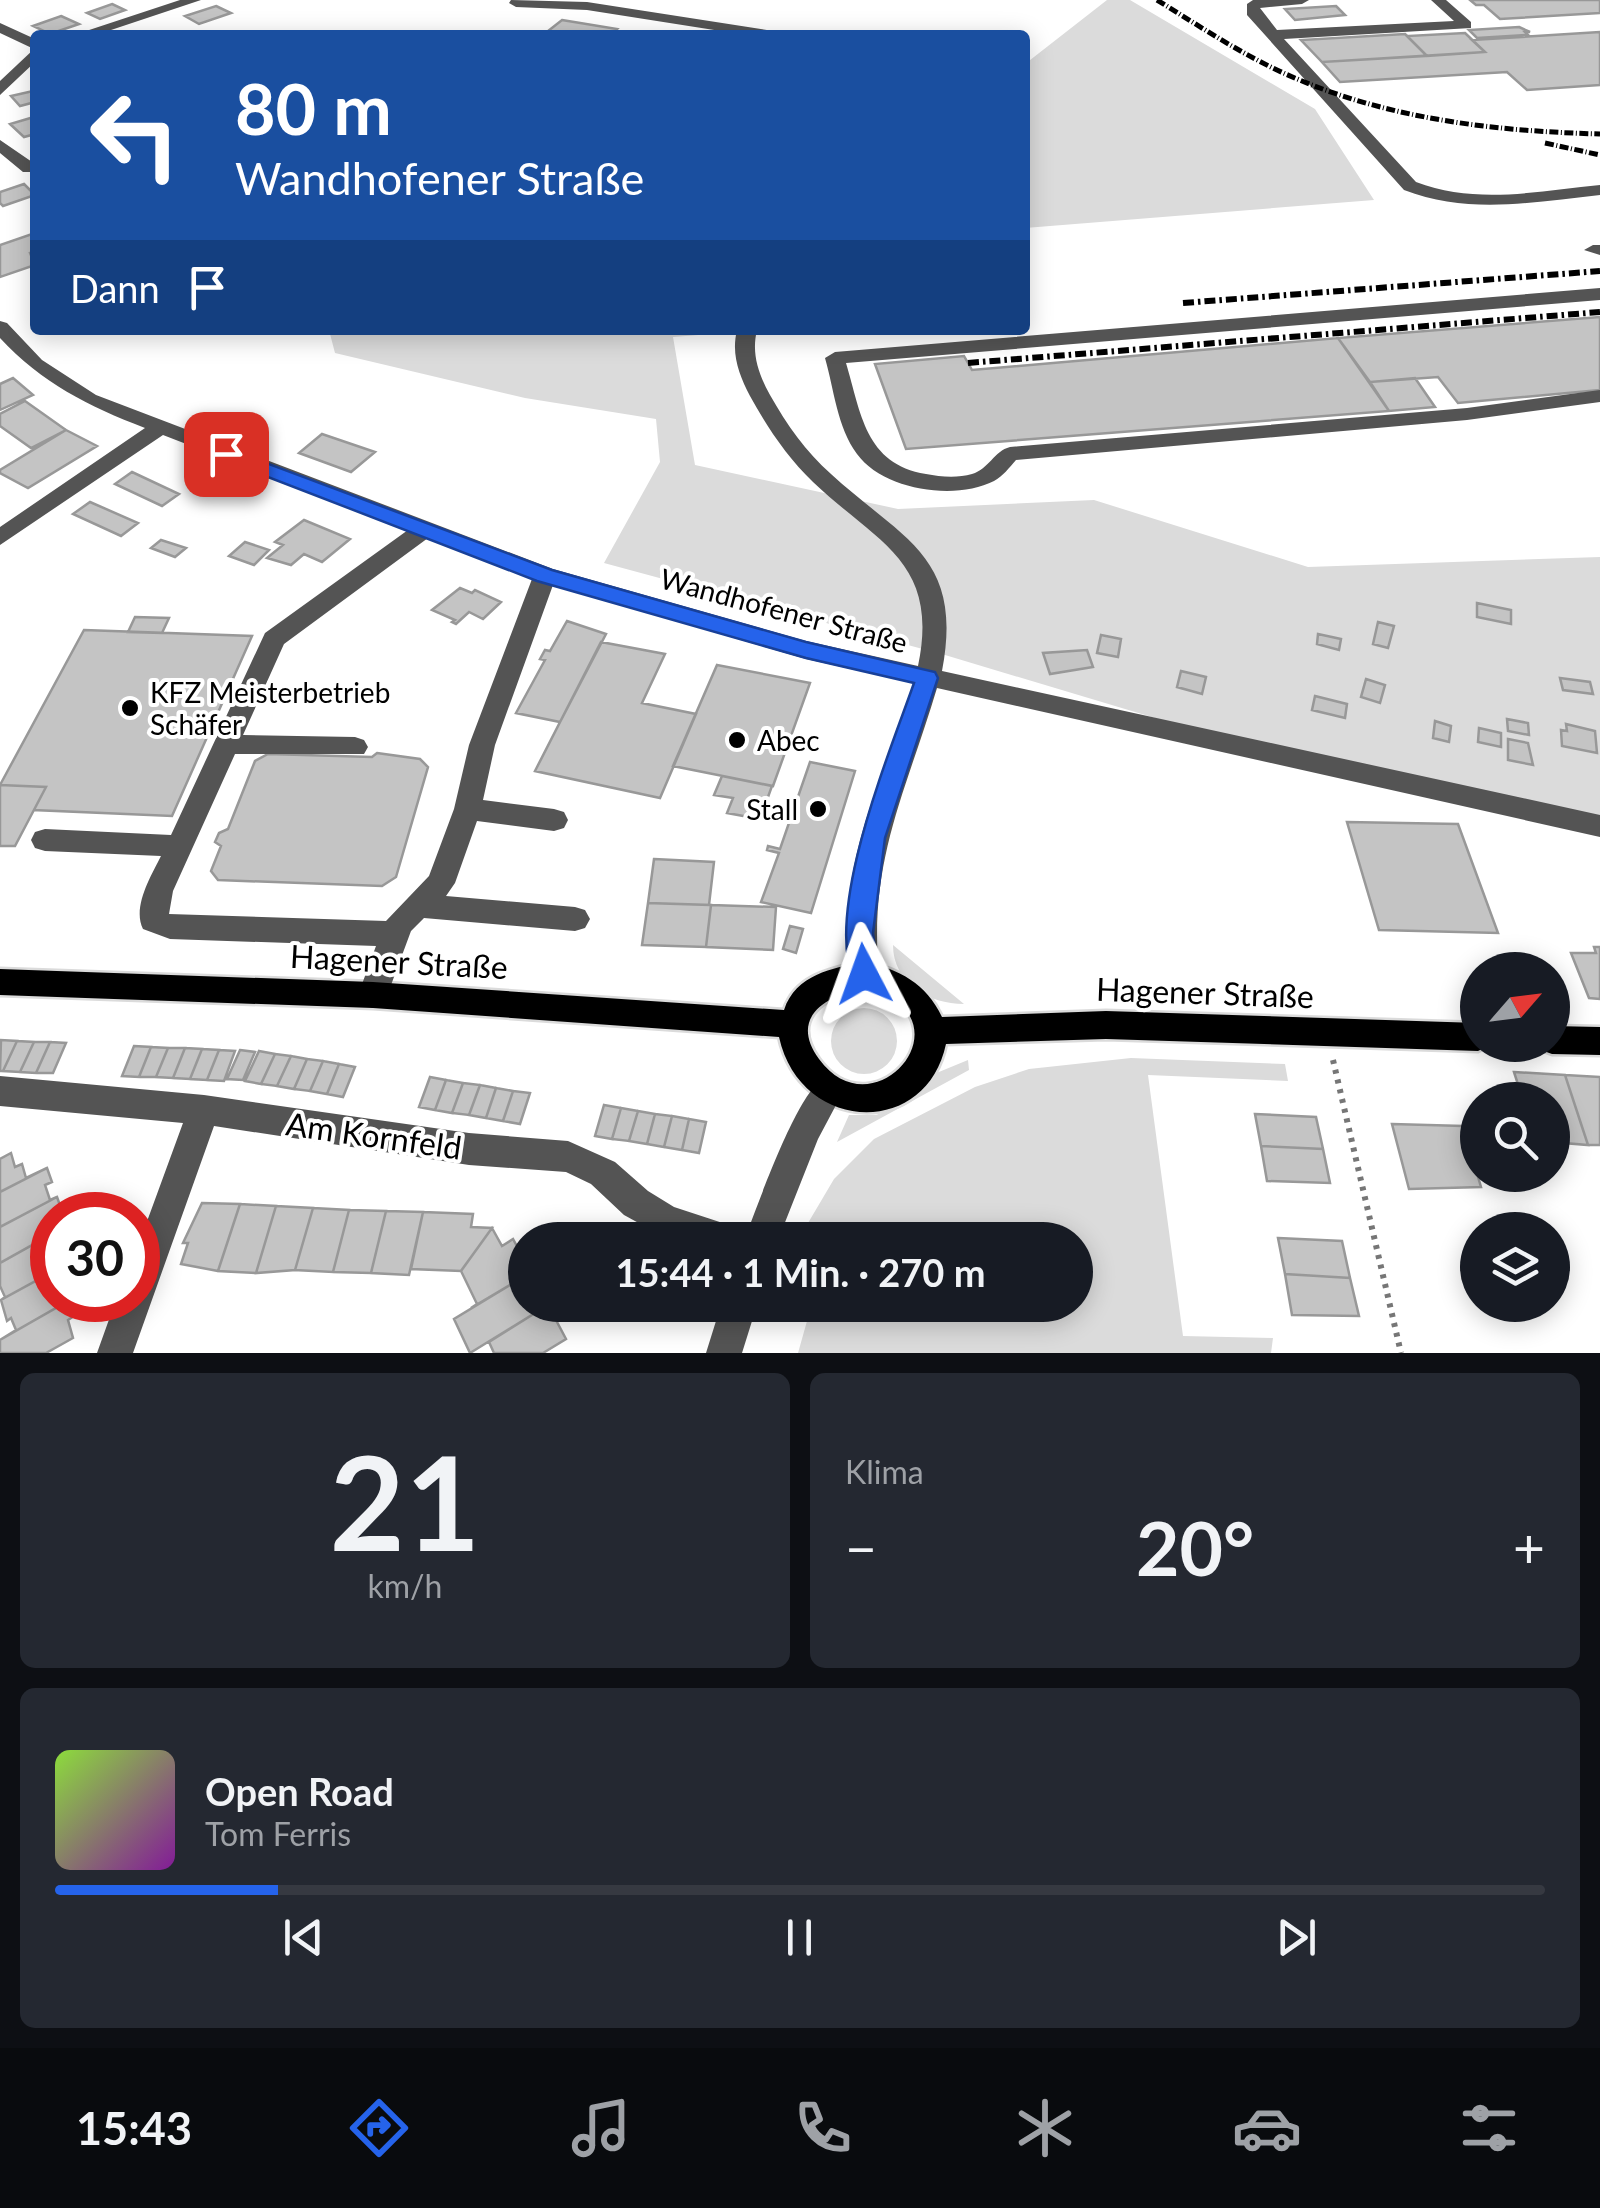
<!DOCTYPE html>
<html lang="de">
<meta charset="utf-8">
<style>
body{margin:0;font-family:Lato,sans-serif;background:#242831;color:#f1f3f6;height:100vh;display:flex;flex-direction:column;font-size:38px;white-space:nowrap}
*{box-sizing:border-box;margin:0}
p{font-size:32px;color:#9ea1a6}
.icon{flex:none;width:55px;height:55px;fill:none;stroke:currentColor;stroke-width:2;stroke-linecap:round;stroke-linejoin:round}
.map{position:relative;height:1353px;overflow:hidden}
.side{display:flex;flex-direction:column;gap:20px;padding:20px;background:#0d0f14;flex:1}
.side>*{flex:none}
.hud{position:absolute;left:30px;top:30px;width:1000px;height:305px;border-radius:10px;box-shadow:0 5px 25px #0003;background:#1a4fa0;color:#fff;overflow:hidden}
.needle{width:65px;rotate:62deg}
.fabs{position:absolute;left:1460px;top:952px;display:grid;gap:20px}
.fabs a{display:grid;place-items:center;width:110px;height:110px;border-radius:50%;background:#171b24;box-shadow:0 5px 25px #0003;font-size:50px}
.speed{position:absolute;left:30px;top:1192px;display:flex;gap:20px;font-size:50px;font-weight:700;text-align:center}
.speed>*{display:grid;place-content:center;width:130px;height:130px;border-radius:50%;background:#171b24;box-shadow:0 5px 25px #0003;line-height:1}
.speed .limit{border:15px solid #d22;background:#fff;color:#111}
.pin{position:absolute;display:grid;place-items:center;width:85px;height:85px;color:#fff;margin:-42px;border-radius:20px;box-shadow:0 5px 15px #0006}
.me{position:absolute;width:110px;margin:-55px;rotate:356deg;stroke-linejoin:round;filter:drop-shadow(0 0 8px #0008)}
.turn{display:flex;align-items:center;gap:35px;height:210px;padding:0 40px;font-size:45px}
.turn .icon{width:130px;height:130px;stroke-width:2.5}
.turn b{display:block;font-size:70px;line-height:85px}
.then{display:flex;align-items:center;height:95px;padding:0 40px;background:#0003;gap:20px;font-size:38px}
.big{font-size:75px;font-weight:700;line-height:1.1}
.side .tile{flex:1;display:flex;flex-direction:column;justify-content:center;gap:15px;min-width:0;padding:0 35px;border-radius:15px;background:#242831}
.side .dial{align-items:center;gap:0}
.dial b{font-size:130px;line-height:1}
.song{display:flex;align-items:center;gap:30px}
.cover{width:120px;height:120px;border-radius:15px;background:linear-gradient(135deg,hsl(90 70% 55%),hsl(290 70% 35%))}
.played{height:10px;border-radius:5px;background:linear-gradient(90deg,#2563eb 15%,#363941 15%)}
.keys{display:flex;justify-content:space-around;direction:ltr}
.heat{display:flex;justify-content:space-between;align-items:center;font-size:55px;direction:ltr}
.side .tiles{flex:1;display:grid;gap:20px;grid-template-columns:1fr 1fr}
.tile:last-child{grid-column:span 2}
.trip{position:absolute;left:508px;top:1222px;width:585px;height:100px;border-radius:50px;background:#171b24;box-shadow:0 5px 25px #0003;font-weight:700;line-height:100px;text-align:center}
.menu{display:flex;height:160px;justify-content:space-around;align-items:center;background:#090b0e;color:#9ea1a6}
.menu .icon{width:70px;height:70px}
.menu .current{color:#2563eb}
.menu b{font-size:45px;color:#f1f3f6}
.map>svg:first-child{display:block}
.green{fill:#dbdbdb}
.building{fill:#c4c4c4;stroke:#989898;stroke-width:2.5}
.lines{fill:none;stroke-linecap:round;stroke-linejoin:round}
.major-casing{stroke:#dbdbdb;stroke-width:5}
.path{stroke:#767676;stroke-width:6;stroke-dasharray:4 6;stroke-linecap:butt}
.minor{fill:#545454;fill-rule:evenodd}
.major{fill:#000;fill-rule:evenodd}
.rail-far1{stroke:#000;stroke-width:5;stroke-dasharray:9 2.5 1 2.5;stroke-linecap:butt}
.rail{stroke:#000;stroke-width:6;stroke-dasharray:11 4 2.5 4;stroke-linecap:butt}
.route{fill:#2563eb;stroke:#184099;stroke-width:2.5}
.poi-dot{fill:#000;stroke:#fff;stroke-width:4}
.labels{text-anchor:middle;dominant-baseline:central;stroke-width:8;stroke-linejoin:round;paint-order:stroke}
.street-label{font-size:28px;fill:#000;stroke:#fff}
.poi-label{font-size:28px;fill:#000;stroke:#fff;text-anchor:start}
.near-street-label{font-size:32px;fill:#000;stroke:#fff}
</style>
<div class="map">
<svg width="1600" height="1353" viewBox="0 0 1600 1353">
<rect width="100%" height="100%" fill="#fff"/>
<path class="green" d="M 1107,0 L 1130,0 L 1315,109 L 1374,200 L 1025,228 L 1025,64 Z
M 329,330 L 762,330 L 673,337 L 695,465 L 898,509 L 1094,500 L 1308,567 L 1600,557 L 1600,818 L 1235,742 L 945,655 L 604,563 L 660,462 L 656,419 L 525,398 L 335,353 Z
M 893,945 L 964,1004 C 929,1004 893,983 893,945 Z
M831 1041a33 33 0 1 1 66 0a33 33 0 1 1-66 0Z
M 1131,1058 L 1285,1064 L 1288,1081 L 1148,1075 L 1183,1336 L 1273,1338 L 1271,1353 L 798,1353 L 809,1314 L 781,1305 L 1075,1305 L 1075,1240 L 798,1240 L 834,1179 L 874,1139 L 975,1087 L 1029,1069 Z
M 968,1060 L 969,1070 L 837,1142 L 849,1115 L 876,1115 L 904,1104 L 923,1092 L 934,1074 Z"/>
<path class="building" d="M 1470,0 L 1600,0 L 1600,13 L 1500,19 L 1484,5 L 1476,5 Z
M 112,4 L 125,10 L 100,19 L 87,13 Z
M 216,6 L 231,13 L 199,24 L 185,16 Z
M 1336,6 L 1345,15 L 1295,20 L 1285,9 Z
M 61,16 L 79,24 L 50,34 L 33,26 Z
M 562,20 L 617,29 L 610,35 L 543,35 Z
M 1519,27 L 1530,32 L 1525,32 L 1528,35 L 1477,38 L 1469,30 Z
M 1600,32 L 1600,85 L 1527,90 L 1507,72 L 1340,82 L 1322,62 L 1485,52 L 1472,40 Z
M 1465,33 L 1485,52 L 1427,56 L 1407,36 Z
M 1405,34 L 1427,56 L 1322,62 L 1301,40 Z
M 33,91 L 35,102 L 20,106 L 11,96 Z
M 34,117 L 35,134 L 24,137 L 10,124 Z
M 24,184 L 35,195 L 3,206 L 0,203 L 0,192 Z
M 35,233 L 35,251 L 30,253 L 35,265 L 0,277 L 0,245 Z
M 1600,317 L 1600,390 L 1458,403 L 1438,377 L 1370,382 L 1338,338 Z
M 1338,338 L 1389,411 L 906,449 L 875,364 L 964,356 L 972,370 Z
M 13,378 L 33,395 L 0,410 L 0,384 Z
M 1415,378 L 1435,407 L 1389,411 L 1370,382 Z
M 25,401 L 66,430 L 31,448 L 0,426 L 0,414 Z
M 66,430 L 97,446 L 28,488 L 0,473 L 0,470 Z
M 322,434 L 375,452 L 351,472 L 299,453 Z
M 132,472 L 179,494 L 162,506 L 115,484 Z
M 90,502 L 138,523 L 121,536 L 73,514 Z
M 304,520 L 350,539 L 322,562 L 304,554 L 291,565 L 267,558 L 283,545 L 275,542 Z
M 161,540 L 186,548 L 175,557 L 151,548 Z
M 245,542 L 269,550 L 254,565 L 229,556 Z
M 460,588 L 472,593 L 475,590 L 501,602 L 483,619 L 469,612 L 456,624 L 452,622 L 455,620 L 432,610 Z
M 1477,603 L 1511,610 L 1511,624 L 1477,617 Z
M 135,617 L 169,618 L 162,633 L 128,632 Z
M 567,621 L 606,634 L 560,722 L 516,713 L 545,660 L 540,659 L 545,650 L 550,651 Z
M 1378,622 L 1394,626 L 1388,648 L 1373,644 Z
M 84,630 L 252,636 L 172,816 L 34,810 L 46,787 L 0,785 Z
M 1318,634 L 1341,639 L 1339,650 L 1317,644 Z
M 1101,635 L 1121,639 L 1118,657 L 1097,653 Z
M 601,642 L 665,654 L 642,703 L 696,714 L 660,798 L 535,771 Z
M 1087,650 L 1093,667 L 1050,674 L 1043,653 Z
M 717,665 L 810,683 L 773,786 L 673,766 Z
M 1181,671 L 1206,677 L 1202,694 L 1177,687 Z
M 1560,678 L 1590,682 L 1593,694 L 1563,690 Z
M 1366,679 L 1385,685 L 1380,703 L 1361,697 Z
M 1315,696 L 1347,704 L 1345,718 L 1312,710 Z
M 1507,719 L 1528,723 L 1529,735 L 1508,731 Z
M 1435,721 L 1451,726 L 1449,742 L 1433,738 Z
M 1566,724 L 1595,731 L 1597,753 L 1562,746 L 1561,730 L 1567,731 Z
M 1479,728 L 1501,733 L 1501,747 L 1478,742 Z
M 1508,739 L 1528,743 L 1533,765 L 1508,760 Z
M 377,753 L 420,759 L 428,767 L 396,877 L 382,886 L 218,880 L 211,871 L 221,846 L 215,842 L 219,833 L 228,829 L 255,761 L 268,754 L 372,757 Z
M 810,762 L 855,771 L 811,913 L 761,902 L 779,853 L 767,850 L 768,846 L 780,849 Z
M 722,776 L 772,786 L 760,819 L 727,813 L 733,798 L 714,795 Z
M 0,785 L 46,787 L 15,846 L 0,846 Z
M 1347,822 L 1458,824 L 1498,933 L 1379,930 Z
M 654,859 L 714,862 L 709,905 L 648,903 Z
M 648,903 L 711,905 L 706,947 L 642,945 Z
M 711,905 L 776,907 L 773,950 L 706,947 Z
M 790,926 L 803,929 L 796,953 L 783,949 Z
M 1594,947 L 1600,947 L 1600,999 L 1589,998 L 1571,953 L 1596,953 Z
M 17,1041 L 34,1042 L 20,1072 L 3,1071 Z
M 17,1041 L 3,1071 L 0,1071 L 1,1040 Z
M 34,1042 L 50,1042 L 36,1073 L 20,1072 Z
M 50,1042 L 66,1043 L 53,1073 L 36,1073 Z
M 134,1046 L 151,1047 L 139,1077 L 122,1076 Z
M 151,1047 L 168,1048 L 156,1077 L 139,1077 Z
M 168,1048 L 185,1048 L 173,1078 L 156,1077 Z
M 185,1048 L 202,1049 L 190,1079 L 173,1078 Z
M 202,1049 L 219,1050 L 207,1080 L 190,1079 Z
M 219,1050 L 235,1051 L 224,1081 L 207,1080 Z
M 240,1050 L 255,1052 L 243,1080 L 227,1079 Z
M 259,1051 L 275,1054 L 261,1084 L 245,1081 Z
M 275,1054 L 291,1056 L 277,1086 L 261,1084 Z
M 291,1056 L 307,1059 L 294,1089 L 277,1086 Z
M 307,1059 L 323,1061 L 310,1091 L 294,1089 Z
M 323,1061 L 339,1064 L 327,1094 L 310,1091 Z
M 339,1064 L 355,1067 L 343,1097 L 327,1094 Z
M 1514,1072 L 1565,1075 L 1588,1145 L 1552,1142 L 1552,1100 L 1523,1100 Z
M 1565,1075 L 1600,1077 L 1600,1145 L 1588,1145 Z
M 430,1077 L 446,1080 L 435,1110 L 419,1107 Z
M 446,1080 L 463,1083 L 452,1113 L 435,1110 Z
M 463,1083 L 480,1085 L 469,1115 L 452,1113 Z
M 480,1085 L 496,1088 L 486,1118 L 469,1115 Z
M 496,1088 L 513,1091 L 503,1121 L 486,1118 Z
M 513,1091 L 530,1093 L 520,1124 L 503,1121 Z
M 604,1105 L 621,1108 L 612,1139 L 595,1136 Z
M 621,1108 L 638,1111 L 629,1141 L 612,1139 Z
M 638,1111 L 655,1114 L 647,1144 L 629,1141 Z
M 655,1114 L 672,1116 L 664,1147 L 647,1144 Z
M 1255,1114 L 1316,1117 L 1323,1149 L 1261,1146 Z
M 672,1116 L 689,1119 L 682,1150 L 664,1147 Z
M 689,1119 L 706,1122 L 699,1153 L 682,1150 Z
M 1392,1124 L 1463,1126 L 1481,1187 L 1409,1189 Z
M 1261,1146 L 1323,1149 L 1330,1183 L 1267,1181 Z
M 11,1153 L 15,1167 L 22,1164 L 26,1178 L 47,1168 L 0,1192 L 0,1159 Z
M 47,1168 L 52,1182 L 45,1185 L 50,1200 L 57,1197 L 0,1227 L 0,1192 Z
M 57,1197 L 62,1211 L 52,1215 L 52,1234 L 0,1263 L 0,1227 Z
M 202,1203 L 240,1204 L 218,1271 L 181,1264 L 188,1243 L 183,1243 Z
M 240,1204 L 276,1206 L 256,1273 L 218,1271 Z
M 276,1206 L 313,1208 L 295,1270 L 256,1273 Z
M 313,1208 L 349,1210 L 333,1272 L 295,1270 Z
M 349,1210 L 386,1211 L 371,1273 L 333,1272 Z
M 386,1211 L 423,1212 L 409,1275 L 371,1273 Z
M 423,1212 L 473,1214 L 471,1227 L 492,1228 L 461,1271 L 411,1269 Z
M 492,1228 L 502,1246 L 513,1239 L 525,1261 L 525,1276 L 471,1308 L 477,1304 L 461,1271 Z
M 52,1234 L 52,1272 L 1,1300 L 5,1297 L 0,1286 L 0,1263 Z
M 1278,1238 L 1342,1241 L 1350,1278 L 1285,1274 Z
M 52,1272 L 52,1300 L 70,1300 L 0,1340 L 16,1330 L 11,1318 L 7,1321 L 1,1300 Z
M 1285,1274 L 1350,1278 L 1359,1316 L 1292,1315 Z
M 525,1276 L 525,1305 L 548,1305 L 470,1353 L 454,1319 Z
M 70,1300 L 74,1316 L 68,1320 L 73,1338 L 46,1353 L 0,1353 L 0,1340 Z
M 548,1305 L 566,1339 L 543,1353 L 494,1353 L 489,1342 Z"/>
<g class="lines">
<defs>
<path id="major" d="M 864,961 C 900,970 926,983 942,1017 L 1106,1011 L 1478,1023 L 1478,1045 L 1490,1045 L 1478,1051 L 1106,1039 L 946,1044 C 926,1139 800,1133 779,1037 L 373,1008 L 0,995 L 0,969 L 373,982 L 784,1010 C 796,974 832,969 864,961 ZM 864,987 C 976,1015 875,1136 819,1059 C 788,1016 828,996 864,987 Z
M 1552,1026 L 1600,1027 L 1600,1055 L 1552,1054 L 1541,1050 L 1539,1045 L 1552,1045 Z"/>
</defs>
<use href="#major" class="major-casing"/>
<path class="path" d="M 1333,1060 L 1401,1353"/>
<path class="minor" d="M 180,0 L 201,0 L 96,35 L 74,35 Z
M 511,0 L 587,2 L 773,31 L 780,35 L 746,35 L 587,10 L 516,7 L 509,3 Z
M 1253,0 L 1309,0 L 1302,4 L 1260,8 L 1277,30 L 1454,21 L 1431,0 L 1446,0 L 1471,22 L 1471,28 L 1284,39 L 1416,182 C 1476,205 1538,191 1600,185 L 1600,195 C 1533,202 1469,215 1404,190 L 1247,15 L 1247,4 Z
M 0,23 L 35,39 L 35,62 L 0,95 L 0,81 L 34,49 L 0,33 Z
M 0,140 L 35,164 L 35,172 L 23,172 L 0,153 Z
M 1593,245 L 1600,245 L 1600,255 L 1584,250 Z
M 1600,288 L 1600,300 L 846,363 C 861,413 865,464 926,474 C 941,477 958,478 972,474 C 989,469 994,451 1010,447 L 1467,408 L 1600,390 L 1600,402 L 1467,420 L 1016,460 C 1009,468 1003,476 994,481 C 955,501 883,490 857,454 C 837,427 834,389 825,358 L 835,352 Z
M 0,321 L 7,323 L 42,360 L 96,395 L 553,569 L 806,641 L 918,666 C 940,561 877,543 813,482 C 787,457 767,427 750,396 C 739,375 731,354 737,330 L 757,330 C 751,354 759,375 770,395 C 787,425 806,452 831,474 C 903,540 964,556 942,671 L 1600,815 L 1600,837 L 937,688 C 906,792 868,861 879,974 L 875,983 L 864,987 L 853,983 C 846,967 847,947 847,930 C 848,841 888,765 914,683 L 806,659 L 553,585 L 495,745 L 483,800 L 554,809 L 564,812 L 568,820 L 564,828 L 554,831 L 477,821 L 455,883 L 446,896 L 575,907 L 585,910 L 590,919 L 585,928 L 575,931 L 424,918 L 411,931 L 384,1004 L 373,1008 L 362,1004 L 358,995 L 376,946 L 170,939 L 143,929 C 132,907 151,876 161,856 L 45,851 L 35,848 L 31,840 L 35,832 L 45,829 L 171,835 L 265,633 L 408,530 L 163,435 L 0,545 L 0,527 L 145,428 C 88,406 42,383 0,338 ZM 428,538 L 532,579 L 469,745 L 454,809 L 429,876 L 386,921 L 169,914 L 173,891 L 235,754 L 364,754 L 368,747 L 364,740 L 355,737 L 243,735 L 284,644 Z
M 828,1075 L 839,1080 L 844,1090 L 818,1139 L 778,1240 L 744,1240 C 758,1206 798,1087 828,1075 Z
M 0,1076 L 204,1095 L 469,1133 L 568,1141 L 615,1162 L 648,1191 L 674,1207 L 738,1228 L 743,1240 L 666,1238 L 624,1215 L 591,1184 L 566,1172 L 469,1165 L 214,1126 L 133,1353 L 97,1353 L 116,1300 L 138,1300 L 138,1246 L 183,1123 L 0,1106 Z
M 721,1305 L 757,1305 L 742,1353 L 706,1353 Z"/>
<use href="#major" class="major"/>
<path class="rail-far1" d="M 1157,0 C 1196,24 1235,50 1277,70 C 1379,118 1489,131 1600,134
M 1545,143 L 1600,155"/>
<path class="rail" d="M 1183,303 L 1600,271
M 968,363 L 1600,312"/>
</g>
<path class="route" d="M 226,448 L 552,570 L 806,642 L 935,672 L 938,678 L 885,838 L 873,933 L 878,974 L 874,983 L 864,986 L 855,983 C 822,914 890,752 914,683 L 806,658 L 537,581 L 219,458 L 219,450 Z"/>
<g class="poi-dot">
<circle cx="130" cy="708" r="10"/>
<circle cx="737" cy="740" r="10"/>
<circle cx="818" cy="809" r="10"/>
</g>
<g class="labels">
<g class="street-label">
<text transform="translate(784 610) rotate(15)">Wandhofener Straße</text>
</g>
<g class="poi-label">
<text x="150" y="692">KFZ Meisterbetrieb<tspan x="150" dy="32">Schäfer</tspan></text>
<text x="757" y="740">Abec</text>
<text x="798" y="809" text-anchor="end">Stall</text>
</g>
<g class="near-street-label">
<text transform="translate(399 961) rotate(3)">Hagener Straße</text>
<text transform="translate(1205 992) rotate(2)">Hagener Straße</text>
<text transform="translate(374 1135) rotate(8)">Am Kornfeld</text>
</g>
</g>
</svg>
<div class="fabs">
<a><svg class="needle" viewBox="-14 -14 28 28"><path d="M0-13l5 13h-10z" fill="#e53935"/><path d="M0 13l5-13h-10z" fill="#9ea1a6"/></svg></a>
<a><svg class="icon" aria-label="search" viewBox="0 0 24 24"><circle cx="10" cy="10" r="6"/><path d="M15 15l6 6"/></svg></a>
<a><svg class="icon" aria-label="layers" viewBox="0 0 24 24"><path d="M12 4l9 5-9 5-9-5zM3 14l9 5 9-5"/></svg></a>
</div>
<div class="speed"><div class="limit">30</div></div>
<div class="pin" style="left:226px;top:454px;background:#d93025"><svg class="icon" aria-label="arrive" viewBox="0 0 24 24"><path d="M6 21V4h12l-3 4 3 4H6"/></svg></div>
<svg class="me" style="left:864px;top:974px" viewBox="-20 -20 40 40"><path d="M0-17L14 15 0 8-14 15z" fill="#2563eb" stroke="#fff" stroke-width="4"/></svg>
<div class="trip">15:44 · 1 Min. · 270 m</div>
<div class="hud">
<div class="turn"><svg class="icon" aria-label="left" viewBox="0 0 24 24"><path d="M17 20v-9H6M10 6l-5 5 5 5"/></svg><div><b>80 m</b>Wandhofener Straße</div></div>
<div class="then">Dann<svg class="icon" aria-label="arrive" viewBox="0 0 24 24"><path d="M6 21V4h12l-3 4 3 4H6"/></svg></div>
</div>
</div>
<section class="side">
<div class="tiles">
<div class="tile dial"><b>21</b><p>km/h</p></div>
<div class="tile"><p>Klima</p>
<div class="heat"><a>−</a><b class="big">20°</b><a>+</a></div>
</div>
<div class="tile">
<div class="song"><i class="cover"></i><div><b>Open Road</b><p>Tom Ferris</p></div></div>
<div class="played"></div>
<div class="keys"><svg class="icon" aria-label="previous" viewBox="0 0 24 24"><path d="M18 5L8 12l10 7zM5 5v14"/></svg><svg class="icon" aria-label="pause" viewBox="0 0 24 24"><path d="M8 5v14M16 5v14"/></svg><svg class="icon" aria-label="next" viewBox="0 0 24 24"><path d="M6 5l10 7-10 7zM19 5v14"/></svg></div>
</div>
</div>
</section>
<nav class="menu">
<b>15:43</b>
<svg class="icon current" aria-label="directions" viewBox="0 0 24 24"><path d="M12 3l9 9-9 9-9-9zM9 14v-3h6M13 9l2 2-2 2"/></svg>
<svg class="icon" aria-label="music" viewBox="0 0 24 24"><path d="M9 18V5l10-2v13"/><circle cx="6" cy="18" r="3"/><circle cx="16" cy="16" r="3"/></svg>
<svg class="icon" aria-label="phone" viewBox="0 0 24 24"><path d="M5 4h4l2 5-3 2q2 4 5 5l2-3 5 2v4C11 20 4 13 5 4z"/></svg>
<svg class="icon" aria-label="climate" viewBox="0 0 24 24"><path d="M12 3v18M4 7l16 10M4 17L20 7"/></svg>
<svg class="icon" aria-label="car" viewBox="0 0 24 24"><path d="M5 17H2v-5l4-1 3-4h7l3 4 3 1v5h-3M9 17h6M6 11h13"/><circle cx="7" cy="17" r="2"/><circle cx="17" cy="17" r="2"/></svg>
<svg class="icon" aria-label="filters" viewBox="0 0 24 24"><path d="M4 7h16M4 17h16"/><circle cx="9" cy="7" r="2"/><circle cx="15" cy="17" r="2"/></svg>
</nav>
